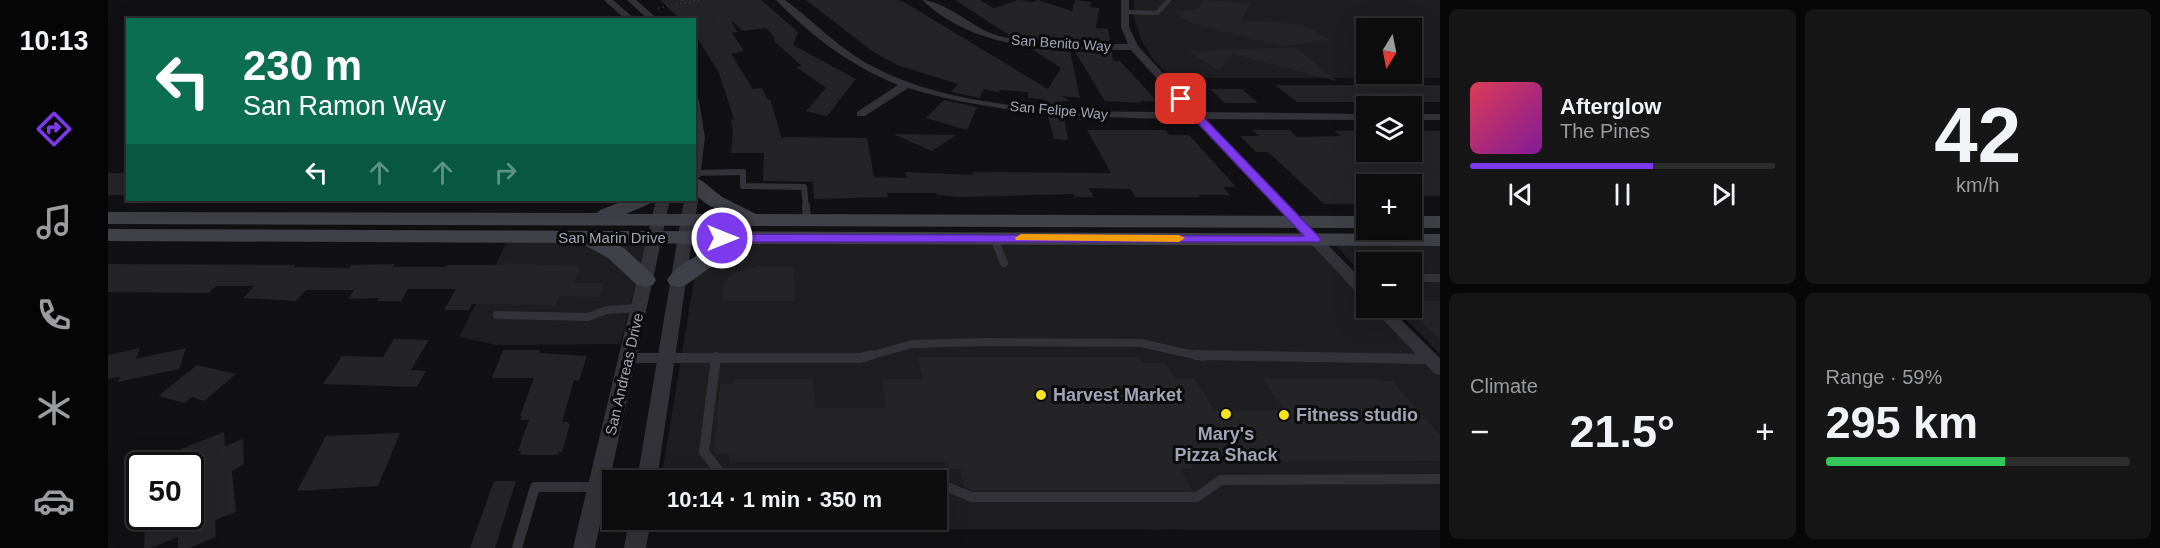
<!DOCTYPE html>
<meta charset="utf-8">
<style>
body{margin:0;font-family:Arial,sans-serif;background:#161617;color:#f1f3f6;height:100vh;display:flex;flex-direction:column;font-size:22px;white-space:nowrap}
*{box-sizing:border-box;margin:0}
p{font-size:20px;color:#9a9c9e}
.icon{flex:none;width:33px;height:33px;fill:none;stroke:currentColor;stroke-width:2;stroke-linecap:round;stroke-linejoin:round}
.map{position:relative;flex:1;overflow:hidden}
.drawer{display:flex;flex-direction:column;gap:9px;padding:9px;background:#070708;width:720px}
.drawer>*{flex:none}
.hud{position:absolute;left:18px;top:18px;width:570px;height:183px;border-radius:0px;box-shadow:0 6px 24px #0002,0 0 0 2px #2d2d2e;background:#0b6e4f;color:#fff;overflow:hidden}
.needle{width:39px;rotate:190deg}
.controls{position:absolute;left:1248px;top:18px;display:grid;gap:12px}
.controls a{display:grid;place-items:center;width:66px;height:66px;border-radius:0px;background:#0d0d0e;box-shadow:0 6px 24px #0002,0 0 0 2px #2d2d2e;font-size:30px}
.speed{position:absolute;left:18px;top:452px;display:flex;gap:12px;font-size:30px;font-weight:700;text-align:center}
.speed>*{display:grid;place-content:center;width:78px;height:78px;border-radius:50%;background:#0d0d0e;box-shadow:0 6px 24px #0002,0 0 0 2px #2d2d2e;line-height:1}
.speed .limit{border:3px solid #111;border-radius:9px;background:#fff;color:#111}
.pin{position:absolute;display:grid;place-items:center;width:51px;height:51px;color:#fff;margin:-26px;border-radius:12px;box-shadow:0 3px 9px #0006}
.me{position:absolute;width:66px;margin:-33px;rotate:90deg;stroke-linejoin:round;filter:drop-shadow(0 0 4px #0008)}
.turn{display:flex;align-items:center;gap:21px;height:126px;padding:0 18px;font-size:27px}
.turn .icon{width:78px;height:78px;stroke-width:2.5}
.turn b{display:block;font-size:42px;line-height:51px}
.lanes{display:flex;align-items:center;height:57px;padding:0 18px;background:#0003;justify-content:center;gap:30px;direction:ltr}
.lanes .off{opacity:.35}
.big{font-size:45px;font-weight:800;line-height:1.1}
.drawer .card{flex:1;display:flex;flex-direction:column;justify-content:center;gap:9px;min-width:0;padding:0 21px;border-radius:9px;background:#161617}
.drawer .dial{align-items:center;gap:0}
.dial b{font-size:78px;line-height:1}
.song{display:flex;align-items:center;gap:18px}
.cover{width:72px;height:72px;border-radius:9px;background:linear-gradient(135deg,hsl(350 70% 55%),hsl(290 70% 35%))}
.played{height:6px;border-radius:3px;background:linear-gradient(90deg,#7c3aed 60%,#2d2d2e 60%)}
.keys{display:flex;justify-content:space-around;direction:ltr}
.heat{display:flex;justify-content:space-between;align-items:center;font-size:33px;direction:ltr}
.charge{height:9px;border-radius:4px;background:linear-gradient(90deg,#34c759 59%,#2d2d2e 0)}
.drawer .tiles{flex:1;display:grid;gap:9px;grid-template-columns:repeat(2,1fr)}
.trip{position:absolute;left:494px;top:470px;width:345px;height:60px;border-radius:0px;background:#0d0d0e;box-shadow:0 6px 24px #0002,0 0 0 2px #2d2d2e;font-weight:800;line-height:60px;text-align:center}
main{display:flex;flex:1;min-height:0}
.tab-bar{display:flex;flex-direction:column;width:108px;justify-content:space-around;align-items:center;background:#050506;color:#9a9c9e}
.tab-bar .icon{width:42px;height:42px}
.tab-bar .current{color:#7c3aed}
.tab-bar b{font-size:27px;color:#f1f3f6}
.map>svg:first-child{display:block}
.built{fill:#1e1d20;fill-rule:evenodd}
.building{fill:#242427}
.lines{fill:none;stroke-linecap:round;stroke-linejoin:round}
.path{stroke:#38383f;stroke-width:1.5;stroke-dasharray:1.5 3;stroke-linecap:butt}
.service-far3{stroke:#323238;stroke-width:4.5}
.service-far2{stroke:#323238;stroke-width:6}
.service-far1{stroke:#323238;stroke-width:8}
.service{stroke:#323238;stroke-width:10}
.minor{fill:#323238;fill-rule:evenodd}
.secondary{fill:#404048;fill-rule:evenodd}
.route{fill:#7c3aed;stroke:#51269a;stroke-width:1.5}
.slow{fill:#f59e0b}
.poi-dot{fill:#f8e323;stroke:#0c0c0d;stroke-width:2}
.labels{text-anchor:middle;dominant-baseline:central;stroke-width:6;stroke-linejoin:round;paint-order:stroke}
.far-street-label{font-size:14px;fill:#a2a3b4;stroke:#0c0c0d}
.street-label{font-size:15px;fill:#a2a3b4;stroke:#0c0c0d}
.near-poi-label{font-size:18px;font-weight:bold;fill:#a2a3b4;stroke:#0c0c0d;text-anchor:start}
</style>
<main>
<nav class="tab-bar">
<b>10:13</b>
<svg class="icon current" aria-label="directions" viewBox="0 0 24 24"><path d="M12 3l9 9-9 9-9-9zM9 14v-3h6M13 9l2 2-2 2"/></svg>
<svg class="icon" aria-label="music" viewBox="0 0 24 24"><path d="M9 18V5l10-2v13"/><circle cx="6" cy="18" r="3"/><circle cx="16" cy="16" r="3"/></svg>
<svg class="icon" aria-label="phone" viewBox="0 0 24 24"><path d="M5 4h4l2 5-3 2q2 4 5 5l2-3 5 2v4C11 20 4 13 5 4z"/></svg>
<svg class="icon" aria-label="climate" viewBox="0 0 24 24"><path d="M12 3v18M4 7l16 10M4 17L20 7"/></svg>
<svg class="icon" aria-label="car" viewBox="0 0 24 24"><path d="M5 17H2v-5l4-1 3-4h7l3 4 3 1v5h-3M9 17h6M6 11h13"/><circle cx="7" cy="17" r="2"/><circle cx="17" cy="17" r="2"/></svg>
</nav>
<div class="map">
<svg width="1332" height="548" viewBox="0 0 1332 548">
<rect width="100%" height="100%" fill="#111113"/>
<path class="built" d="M 1026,0 L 1332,0 L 1332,78 L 1063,78 L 1045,59 L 1033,40 L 1025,14 ZM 1258,28 L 1304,28 L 1304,74 L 1258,74 Z
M 399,242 L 538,245 L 512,344 L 388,345 L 351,337 Z
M 592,244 L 1205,246 L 1258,300 L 1258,308 L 1266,308 L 1332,374 L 1332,530 L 545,529 L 547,519 L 828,519 L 828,480 L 553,480 Z
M 1228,246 L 1332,246 L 1332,354 L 1287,308 L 1304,308 L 1304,262 L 1258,262 L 1258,278 Z"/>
<path class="building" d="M 552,0 L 653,0 L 690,32 L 685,45 L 748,79 L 719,116 L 698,111 L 718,88 L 688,67 L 694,66 L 665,40 L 667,38 L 658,28 L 635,31 L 623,20 L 629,32 L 624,33 L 636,51 L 623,54 L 645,89 L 654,88 L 660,100 L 662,99 L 674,139 L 676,137 L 759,138 L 766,177 L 799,178 L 797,172 L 866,175 L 864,172 L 1003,173 L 979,130 L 1057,130 L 1062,135 L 1081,135 L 1128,187 L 1115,187 L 1122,195 L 1090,195 L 1092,197 L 1028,197 L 1022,189 L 980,188 L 986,197 L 967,197 L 965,194 L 851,197 L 829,195 L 828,193 L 779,193 L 780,197 L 706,199 L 705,182 L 655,181 L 656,153 L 623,153 L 625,132 L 623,119 L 626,119 L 611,73 L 586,33 L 586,20 L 573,20 Z
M 698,0 L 788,0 L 796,2 L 940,89 L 953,68 L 922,48 L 962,51 L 972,98 L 954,96 L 962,101 L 954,101 L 955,107 L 937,106 L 936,99 L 920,98 L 920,92 L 892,90 L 890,92 L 876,89 L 872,98 L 843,92 L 850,84 L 789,65 L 764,51 Z
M 847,0 L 872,0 L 886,8 L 910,0 L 925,2 L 930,0 L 964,11 L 967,0 L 983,2 L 982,7 L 991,8 L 988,28 L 1000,29 L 1002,42 L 962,42 L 960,40 L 961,42 L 952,42 L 904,37 Z
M 1095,0 L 1142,3 L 1133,21 L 1175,22 L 1199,27 L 1222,40 L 1175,46 L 1083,23 L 1065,11 L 1090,9 Z
M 1187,47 L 1229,81 L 1125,54 L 1111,71 L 1080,51 Z
M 967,52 L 1004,52 L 1005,61 L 1012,61 L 1049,101 L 1032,101 L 1034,103 L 997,101 Z
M 1167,85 L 1332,85 L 1332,102 L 1265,102 L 1258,97 L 1258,102 L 1189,102 Z
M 1102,89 L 1134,89 L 1150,103 L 1117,103 Z
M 836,100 L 869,107 L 859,130 L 818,118 Z
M 940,116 L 956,117 L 960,140 L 946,139 Z
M 1144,130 L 1181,130 L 1189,137 L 1233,136 L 1226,131 L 1258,130 L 1258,152 L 1304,152 L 1304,131 L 1332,131 L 1332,196 L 1304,196 L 1304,184 L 1258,184 L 1258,204 L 1216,204 L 1160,152 L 1148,152 L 1132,136 L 1151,136 Z
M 785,134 L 848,135 L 824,151 Z
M 0,173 L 20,173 L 20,195 L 0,195 Z
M 396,263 L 472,266 L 466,283 L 496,283 L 492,297 L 451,296 L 447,305 L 364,304 L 361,310 L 336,310 L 348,289 L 300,289 L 293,301 L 269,301 L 271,298 L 240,299 L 246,290 L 198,290 L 188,301 L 135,298 L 146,286 L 108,286 L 101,293 L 0,292 L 0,264 L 187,265 L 186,267 L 241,268 L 243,265 L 287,264 L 285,267 L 338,267 L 340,265 L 395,265 Z
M 649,266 L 686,266 L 687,301 L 614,301 L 616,282 L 626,273 Z
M 1304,301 L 1332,301 L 1332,340 L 1304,312 Z
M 286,339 L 321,340 L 303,370 L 318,371 L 309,387 L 215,384 L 234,356 L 275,357 Z
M 32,348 L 28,359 L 78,348 L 71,369 L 10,382 L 12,377 L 0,379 L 0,355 Z
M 395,350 L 432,350 L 431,353 L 479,356 L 471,381 L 466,380 L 454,422 L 461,422 L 460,424 L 462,424 L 454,452 L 451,452 L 450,455 L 412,455 L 413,451 L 410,451 L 421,420 L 412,420 L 414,416 L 412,416 L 426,378 L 384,378 Z
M 810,357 L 1031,357 L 1035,363 L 1057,363 L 1067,378 L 1086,378 L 1106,410 L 1177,410 L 1154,378 L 1270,378 L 1273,381 L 1284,381 L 1332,435 L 1332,461 L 1082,462 L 1086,469 L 1073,469 L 1084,490 L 864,490 L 856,486 L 852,469 L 840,469 L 838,462 L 621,462 L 621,455 L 606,453 L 612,384 L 625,384 L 625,379 L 705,379 L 707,408 L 778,408 L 774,379 L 815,379 Z
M 89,365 L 128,374 L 96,401 L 84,397 L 77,403 L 50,396 Z
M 116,432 L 117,446 L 135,439 L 136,464 L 124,471 L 128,512 L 107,520 L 108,537 L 81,548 L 70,548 L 70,537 L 43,548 L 36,548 L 37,526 L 63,516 L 82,516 L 82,465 L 38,465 L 38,463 Z
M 292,433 L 270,486 L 189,491 L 218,436 Z
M 386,481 L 408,481 L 387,548 L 362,548 Z"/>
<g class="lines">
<path class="path" d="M 550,8 L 593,0"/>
<path class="service-far3" d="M 1016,12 L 1049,13 L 1061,0"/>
<path class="service-far2" d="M 587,173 L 635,172 L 635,186 L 696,187 L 698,207"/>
<path class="service-far1" d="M 698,206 L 699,220
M 886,238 L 896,263
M 1243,278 L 1258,278
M 1304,278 L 1332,278
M 389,315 L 480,317 L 499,310 L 531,308
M 758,357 L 804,344 L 877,342 L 1033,343 L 1095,357"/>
<path class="service" d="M 1088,355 L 1320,359
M 608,357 L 596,452 L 612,472 L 627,480
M 520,358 L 753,358 L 763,355
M 662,480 L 720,475 L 817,477 L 824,480
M 828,482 L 863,497 L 1089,497 L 1113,480 L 1332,479
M 409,548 L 427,487 L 488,487"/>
<path class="minor" d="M 496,0 L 505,0 L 528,20 L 518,20 Z
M 519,0 L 528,0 L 551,20 L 541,20 Z
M 668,0 L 677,0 C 707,22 731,49 764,66 C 851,113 982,112 1079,112 L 1023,50 C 950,49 872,54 814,0 C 835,0 863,26 885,34 C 928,48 976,44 1020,44 L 1013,27 L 1013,0 L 1021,0 L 1021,27 L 1030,46 L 1091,112 L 1258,114 L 1258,120 L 1097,119 L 1258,284 L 1258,298 L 1253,297 L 1085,119 C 988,118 892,116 800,88 L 757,116 L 749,116 L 749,112 L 790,85 C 743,66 703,36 668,0 Z
M 586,97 L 591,100 L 597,138 L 592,177 L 586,181 Z
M 1304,114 L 1332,114 L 1332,120 L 1304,120 Z
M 586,197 L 590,200 L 549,480 L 529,480 L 576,200 L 586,200 Z
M 548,200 L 562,200 L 487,548 L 465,548 Z
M 1264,308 L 1281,308 L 1332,358 L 1332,375 L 1326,373 Z
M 521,519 L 543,519 L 538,548 L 516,548 Z"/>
<path class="secondary" d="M 586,178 L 593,180 L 614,197 L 648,214 L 1258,216 L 1258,228 L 0,224 L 0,212 L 489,213 L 492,210 L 518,200 L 544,200 L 541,204 L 518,214 L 618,214 L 600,205 L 586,194 Z
M 1304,216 L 1332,216 L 1332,228 L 1304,228 Z
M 0,229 L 1332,234 L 1332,246 L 645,244 L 604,266 L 578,285 L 570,287 L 562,285 L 559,280 C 570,262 597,252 615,244 L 505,243 L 516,248 L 545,275 L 548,280 L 545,285 L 537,287 L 529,285 L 500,258 L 473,243 L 0,241 Z"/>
</g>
<path class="route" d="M 1069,97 L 1076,97 L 1211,237 L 1213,240 L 1211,242 L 614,242 L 607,238 L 614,234 L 1196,236 L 1069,101 Z"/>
<path class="slow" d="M 913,234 L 1071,235 L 1077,238 L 1071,242 L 908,240 L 907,238 Z"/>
<g class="poi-dot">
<circle cx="933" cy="395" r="6"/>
<circle cx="1118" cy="414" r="6"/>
<circle cx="1176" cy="415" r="6"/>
</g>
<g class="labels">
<g class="far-street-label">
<text transform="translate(953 43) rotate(4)">San Benito Way</text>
<text transform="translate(951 110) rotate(5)">San Felipe Way</text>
</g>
<g class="street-label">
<text x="504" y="237">San Marin Drive</text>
<text transform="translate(516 374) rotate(-77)">San Andreas Drive</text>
</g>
<g class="near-poi-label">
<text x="945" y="395">Harvest Market</text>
<text x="1188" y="415">Fitness studio</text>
<text x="1118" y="434" text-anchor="middle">Mary's<tspan x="1118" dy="21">Pizza Shack</tspan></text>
</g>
</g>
</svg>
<div class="controls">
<a><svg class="needle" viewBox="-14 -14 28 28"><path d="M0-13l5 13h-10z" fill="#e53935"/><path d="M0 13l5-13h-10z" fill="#9a9c9e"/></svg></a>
<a><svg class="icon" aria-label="layers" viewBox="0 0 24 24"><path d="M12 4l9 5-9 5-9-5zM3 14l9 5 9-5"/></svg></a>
<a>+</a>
<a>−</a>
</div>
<div class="speed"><div class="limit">50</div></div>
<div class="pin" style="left:1073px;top:99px;background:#d93025"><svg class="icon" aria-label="arrive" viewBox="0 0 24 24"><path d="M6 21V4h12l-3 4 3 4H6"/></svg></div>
<svg class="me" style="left:614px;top:238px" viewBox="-20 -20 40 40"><circle r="17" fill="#7c3aed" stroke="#fff" stroke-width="3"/><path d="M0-11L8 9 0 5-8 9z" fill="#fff"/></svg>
<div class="trip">10:14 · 1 min · 350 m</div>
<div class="hud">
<div class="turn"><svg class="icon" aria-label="left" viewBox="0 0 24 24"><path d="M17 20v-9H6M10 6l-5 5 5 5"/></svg><div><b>230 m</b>San Ramon Way</div></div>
<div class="lanes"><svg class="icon" aria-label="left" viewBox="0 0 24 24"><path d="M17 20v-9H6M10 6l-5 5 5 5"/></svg><svg class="icon off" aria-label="ahead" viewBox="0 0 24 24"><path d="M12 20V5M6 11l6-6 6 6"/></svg><svg class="icon off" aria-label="ahead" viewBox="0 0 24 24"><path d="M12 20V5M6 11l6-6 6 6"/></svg><svg class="icon off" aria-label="right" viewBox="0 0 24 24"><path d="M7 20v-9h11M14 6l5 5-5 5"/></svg></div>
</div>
</div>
<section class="drawer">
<div class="tiles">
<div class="card">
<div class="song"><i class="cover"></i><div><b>Afterglow</b><p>The Pines</p></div></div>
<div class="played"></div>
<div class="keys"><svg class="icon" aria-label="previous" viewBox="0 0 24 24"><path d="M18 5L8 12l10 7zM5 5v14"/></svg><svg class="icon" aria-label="pause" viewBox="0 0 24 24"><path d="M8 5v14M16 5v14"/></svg><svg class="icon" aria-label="next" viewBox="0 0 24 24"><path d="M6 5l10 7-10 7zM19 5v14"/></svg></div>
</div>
<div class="card dial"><b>42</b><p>km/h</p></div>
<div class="card"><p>Climate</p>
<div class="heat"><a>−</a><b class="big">21.5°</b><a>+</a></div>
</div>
<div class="card"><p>Range · 59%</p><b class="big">295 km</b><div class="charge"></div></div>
</div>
</section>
</main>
